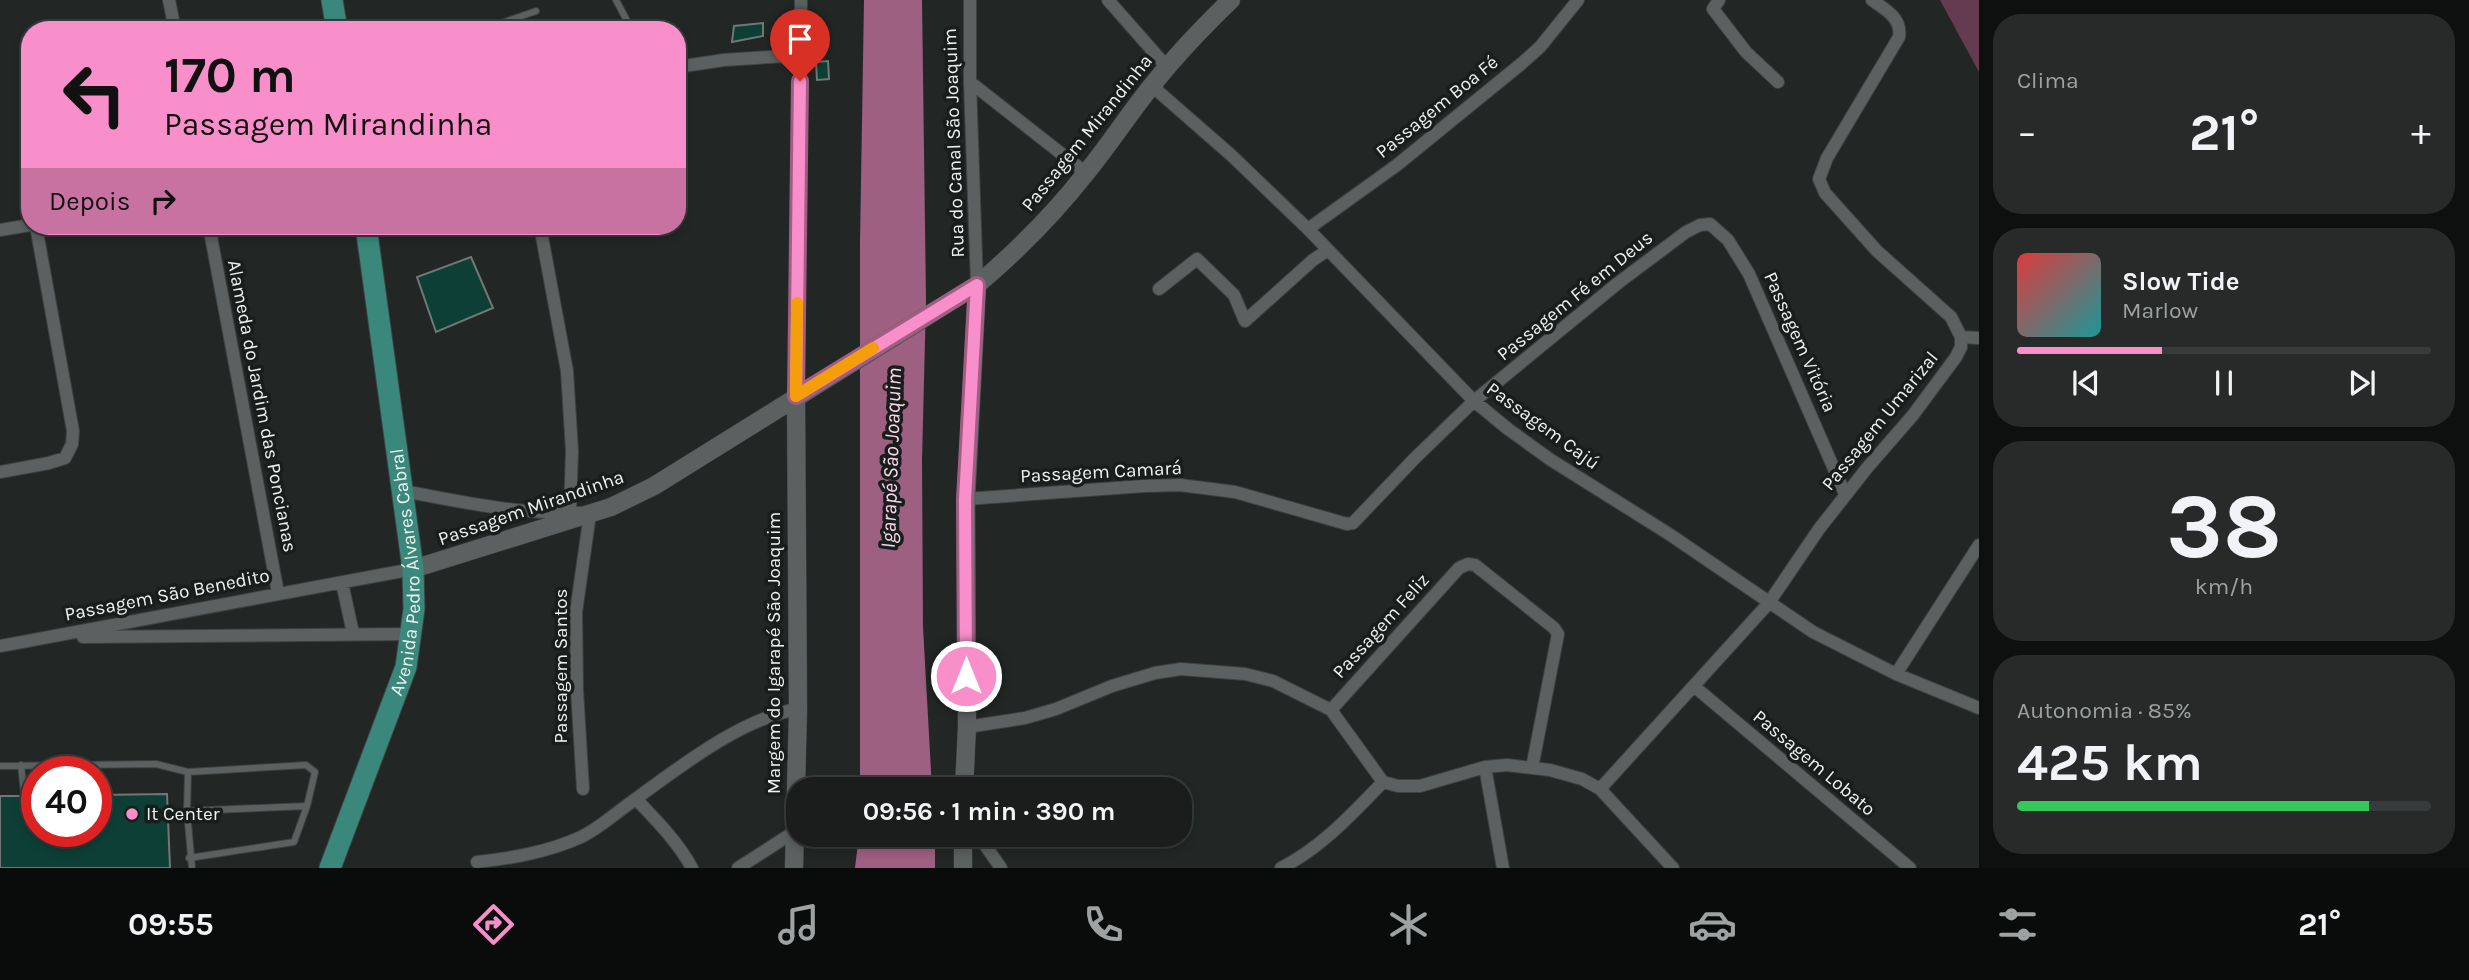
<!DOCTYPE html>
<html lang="pt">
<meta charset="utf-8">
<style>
body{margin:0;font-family:Karla,sans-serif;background:#272a29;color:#f1f3f6;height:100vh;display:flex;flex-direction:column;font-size:26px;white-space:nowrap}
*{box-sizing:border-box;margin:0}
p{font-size:23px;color:#9fa2a3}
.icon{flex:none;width:38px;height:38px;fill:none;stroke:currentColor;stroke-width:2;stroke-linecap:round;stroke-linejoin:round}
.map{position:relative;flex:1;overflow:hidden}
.side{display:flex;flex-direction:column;gap:14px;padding:14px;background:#0e100f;width:490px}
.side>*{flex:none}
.banner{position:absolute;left:21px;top:21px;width:665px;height:214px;border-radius:28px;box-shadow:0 4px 10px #0003,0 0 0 2px #383b3b;background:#f98fca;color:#111;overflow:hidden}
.speed{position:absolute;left:21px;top:756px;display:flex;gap:14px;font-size:35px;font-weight:700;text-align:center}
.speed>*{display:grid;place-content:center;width:91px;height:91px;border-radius:50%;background:#1a1d1c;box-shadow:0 4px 10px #0003,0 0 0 2px #383b3b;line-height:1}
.speed .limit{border:10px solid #d22;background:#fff;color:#111}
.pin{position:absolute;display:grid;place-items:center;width:60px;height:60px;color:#fff;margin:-72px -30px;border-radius:50% 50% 50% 0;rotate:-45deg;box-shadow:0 0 7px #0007}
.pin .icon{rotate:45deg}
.me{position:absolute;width:77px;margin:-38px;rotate:0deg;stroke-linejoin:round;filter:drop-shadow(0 0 5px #0008)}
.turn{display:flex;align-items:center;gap:24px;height:147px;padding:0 28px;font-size:32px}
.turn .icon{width:91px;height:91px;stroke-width:2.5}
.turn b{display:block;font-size:49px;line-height:60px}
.then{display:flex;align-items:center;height:66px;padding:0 28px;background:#0003;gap:14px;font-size:26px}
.big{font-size:52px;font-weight:700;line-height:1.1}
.side .card{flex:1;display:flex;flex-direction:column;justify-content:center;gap:10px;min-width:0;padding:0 24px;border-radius:28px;background:#272a29}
.side .dial{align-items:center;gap:0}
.dial b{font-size:91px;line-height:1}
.song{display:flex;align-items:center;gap:21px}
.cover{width:84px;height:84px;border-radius:10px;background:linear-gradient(135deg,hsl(0 70% 55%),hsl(180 70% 35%))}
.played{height:7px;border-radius:4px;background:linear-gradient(90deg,#f98fca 35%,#383b3b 35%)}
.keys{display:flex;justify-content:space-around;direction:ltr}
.heat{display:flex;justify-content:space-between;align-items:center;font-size:38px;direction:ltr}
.charge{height:10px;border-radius:5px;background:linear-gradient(90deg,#34c759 85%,#383b3b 0)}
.trip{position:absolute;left:786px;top:777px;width:406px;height:70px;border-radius:28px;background:#1a1d1c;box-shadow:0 4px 10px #0003,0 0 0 2px #383b3b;font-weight:700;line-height:70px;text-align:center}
.tab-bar{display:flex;height:112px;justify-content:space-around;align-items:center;background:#0a0c0b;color:#9fa2a3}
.tab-bar .icon{width:49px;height:49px}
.tab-bar .on{color:#f98fca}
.tab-bar b{font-size:32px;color:#f1f3f6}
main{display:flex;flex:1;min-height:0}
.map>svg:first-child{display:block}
.green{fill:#653b52}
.water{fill:#9d6081}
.building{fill:#0e3f36;stroke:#717776;stroke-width:2}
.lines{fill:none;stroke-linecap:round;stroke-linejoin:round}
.lane-casing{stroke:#3d4241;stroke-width:8}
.street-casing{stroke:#3d4241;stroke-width:14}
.secondary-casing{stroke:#3d4241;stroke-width:19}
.primary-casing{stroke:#3d4241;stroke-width:23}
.lane{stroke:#5b6160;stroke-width:6}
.street{stroke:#5b6160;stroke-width:12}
.secondary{stroke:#5b6160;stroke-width:18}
.primary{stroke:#39887b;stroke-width:21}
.route-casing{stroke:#a25d83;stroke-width:18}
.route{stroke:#f98fca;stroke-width:12}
.slow{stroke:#f59e0b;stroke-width:12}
.poi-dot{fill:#f98fca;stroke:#181e1c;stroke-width:2.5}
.labels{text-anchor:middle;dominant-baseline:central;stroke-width:7;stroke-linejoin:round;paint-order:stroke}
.street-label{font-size:19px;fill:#eff2f1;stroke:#181e1c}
.poi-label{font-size:19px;fill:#eff2f1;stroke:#181e1c;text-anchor:start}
.water-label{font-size:21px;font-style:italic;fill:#fcd6e9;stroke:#181e1c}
</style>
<main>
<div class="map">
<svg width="1979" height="868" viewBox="0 0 1979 868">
<rect width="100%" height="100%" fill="#222726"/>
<path class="green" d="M 1940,0 L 1979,0 L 1979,72 Z"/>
<path class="water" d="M 864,0 L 922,0 L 926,301 L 922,460 L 923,627 L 932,789 L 860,789 L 860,243 Z
M 859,835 L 935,835 L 935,868 L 855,868 Z"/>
<path class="building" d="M 763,23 L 763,36 L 732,42 L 734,26 Z
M 828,61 L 829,79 L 817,80 L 816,62 Z
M 471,257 L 493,308 L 436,332 L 417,277 Z
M 167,794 L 170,868 L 0,868 L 0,796 L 19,796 L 24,799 L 37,796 L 37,831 L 96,831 L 96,795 Z"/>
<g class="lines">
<defs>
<path id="lane" d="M 616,0 L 632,30
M 482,30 L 536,11
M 21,765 L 24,793
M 0,766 L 156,764 L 188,772 L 187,811 L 192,868
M 188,772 L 306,765 L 315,772 L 307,806
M 187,811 L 307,806 L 294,842 L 189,858"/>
<path id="street" d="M 169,0 L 175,30
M 970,0 L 970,82 L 977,285
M 1108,0 L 1167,67
M 1719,0 L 1713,9 L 1746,52 L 1778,82
M 677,67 L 724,60 L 800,55
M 970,82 L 1086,173
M 1152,86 L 1231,155 L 1308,229 L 1474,401 L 1508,429 L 1551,460 L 1669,534 L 1813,632 L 1896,674 L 1979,708
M 209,226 L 278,593
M 540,226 L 567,371 L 572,451 L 570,512 L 590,514 L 576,612 L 577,690 L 583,789
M 1308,229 L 1397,165 L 1521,64 L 1540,47 L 1578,0
M 0,230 L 30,225
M 1159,289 L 1197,259 L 1234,295 L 1245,321 L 1313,260 L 1328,250
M 1961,337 L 1979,338
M 796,396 L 801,0
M 0,472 L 49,463 L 65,458 L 72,444 L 73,431 L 36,226
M 403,491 C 458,501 514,514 570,512
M 966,499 L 1144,486 L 1180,485 L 1235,492 L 1347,524 L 1353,523 L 1415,458 L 1474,401 L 1618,283 L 1686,232 L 1700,225 L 1710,224 L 1728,240 L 1749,274 L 1845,494
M 342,583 L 353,633
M 83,637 L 412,634
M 0,646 L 413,569
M 1896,674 L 1979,545
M 1695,687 L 1910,868
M 1331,710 L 1459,568 L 1468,564 L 1475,565 L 1554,628 L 1558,634 L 1532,768
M 967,727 L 1025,718 L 1056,709 L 1112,686 L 1155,673 L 1181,669 L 1245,674 L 1273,681 L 1331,710 L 1383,782 L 1398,786 L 1420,786 L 1485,767 L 1507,765 L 1550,770 L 1582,779 L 1600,789 L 1673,868
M 1485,767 L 1503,868
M 1600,789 L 1768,604 L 1819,529 L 1867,468 L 1913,415 L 1956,357 L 1961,347 L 1961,337 L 1951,317 L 1877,251 L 1825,193 L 1819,179 L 1827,158 L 1899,37 C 1902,18 1886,10 1872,0
M 636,799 C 656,820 678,842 692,868
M 978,835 L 1001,868
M 477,862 C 513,858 548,852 581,837 C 598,829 611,817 626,806 C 673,772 740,718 798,709
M 738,868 L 794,832
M 1281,868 C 1321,848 1352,814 1383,782"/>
<path id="secondary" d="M 413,569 L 611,507 L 654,486 L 977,285 C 1017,251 1054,214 1086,173 C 1110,144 1130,112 1154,83 C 1178,53 1204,26 1231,0
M 964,789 L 967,727 L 966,499 L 977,285
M 794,868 L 798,709 L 796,396
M 963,868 L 963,835"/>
<g id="primary">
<path d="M 332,0 L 337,30"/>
<path id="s1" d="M 330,868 L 406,667 L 414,609 L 413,569 L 366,226"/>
</g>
</defs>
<use href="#lane" class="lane-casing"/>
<use href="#street" class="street-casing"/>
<use href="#secondary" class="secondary-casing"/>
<use href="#primary" class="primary-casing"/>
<use href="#lane" class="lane"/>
<use href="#street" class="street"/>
<use href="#secondary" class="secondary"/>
<use href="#primary" class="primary"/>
</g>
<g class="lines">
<defs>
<path id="route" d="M 800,81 L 796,396 L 977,285 L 965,499 L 966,676"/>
</defs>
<use href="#route" class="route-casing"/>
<use href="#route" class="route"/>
<path class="slow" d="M 797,303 L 796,396 L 873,348"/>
</g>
<circle class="poi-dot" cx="132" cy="814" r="7"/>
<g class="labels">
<g class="street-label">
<text transform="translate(1437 107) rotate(-39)">Passagem Boa Fé</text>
<text transform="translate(1087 133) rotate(-51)">Passagem Mirandinha</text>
<text transform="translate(954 143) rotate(-92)">Rua do Canal São Joaquim</text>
<text transform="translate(1575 296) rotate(-39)">Passagem Fé em Deus</text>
<text transform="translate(1800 342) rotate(66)">Passagem Vitória</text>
<text transform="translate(262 406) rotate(79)">Alameda do Jardim das Poncianas</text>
<text transform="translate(1880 421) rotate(-51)">Passagem Umarizal</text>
<text transform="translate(1543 426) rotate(36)">Passagem Cajú</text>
<text transform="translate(1101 472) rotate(-3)">Passagem Camará</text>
<text transform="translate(531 508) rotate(-19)">Passagem Mirandinha</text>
<text stroke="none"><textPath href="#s1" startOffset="310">Avenida Pedro Álvares Cabral</textPath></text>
<text transform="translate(167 595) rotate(-11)">Passagem São Benedito</text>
<text transform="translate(1381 626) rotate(-48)">Passagem Feliz</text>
<text transform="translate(774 653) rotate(-90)">Margem do Igarapé São Joaquim</text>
<text transform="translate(561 666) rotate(-90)">Passagem Santos</text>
<text transform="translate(1814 763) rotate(40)">Passagem Lobato</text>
</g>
<g class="poi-label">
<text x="146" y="814">It Center</text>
</g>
<g class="water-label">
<text transform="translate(891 458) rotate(-88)">Igarapé São Joaquim</text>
</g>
</g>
</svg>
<div class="speed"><div class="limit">40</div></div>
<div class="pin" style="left:800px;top:81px;background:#d93025"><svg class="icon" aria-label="arrive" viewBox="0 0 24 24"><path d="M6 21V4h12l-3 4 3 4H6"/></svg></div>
<svg class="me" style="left:966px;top:676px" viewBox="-20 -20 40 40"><circle r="17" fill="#f98fca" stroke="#fff" stroke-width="3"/><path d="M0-11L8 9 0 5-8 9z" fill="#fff"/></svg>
<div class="trip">09:56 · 1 min · 390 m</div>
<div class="banner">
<div class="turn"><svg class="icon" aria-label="left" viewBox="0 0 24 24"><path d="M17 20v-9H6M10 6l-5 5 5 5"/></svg><div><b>170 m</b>Passagem Mirandinha</div></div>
<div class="then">Depois<svg class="icon" aria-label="right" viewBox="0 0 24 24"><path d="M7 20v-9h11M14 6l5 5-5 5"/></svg></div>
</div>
</div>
<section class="side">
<div class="card"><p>Clima</p>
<div class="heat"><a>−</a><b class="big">21°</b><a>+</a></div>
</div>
<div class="card">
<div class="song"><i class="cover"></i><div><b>Slow Tide</b><p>Marlow</p></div></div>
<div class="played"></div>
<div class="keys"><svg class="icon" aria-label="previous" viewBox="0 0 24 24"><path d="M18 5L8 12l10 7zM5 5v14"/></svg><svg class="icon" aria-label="pause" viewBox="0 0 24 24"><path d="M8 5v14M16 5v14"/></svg><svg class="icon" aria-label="next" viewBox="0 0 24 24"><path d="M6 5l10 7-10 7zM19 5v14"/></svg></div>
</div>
<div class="card dial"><b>38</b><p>km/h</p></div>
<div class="card"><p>Autonomia · 85%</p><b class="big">425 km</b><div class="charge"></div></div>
</section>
</main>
<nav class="tab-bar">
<b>09:55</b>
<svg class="icon on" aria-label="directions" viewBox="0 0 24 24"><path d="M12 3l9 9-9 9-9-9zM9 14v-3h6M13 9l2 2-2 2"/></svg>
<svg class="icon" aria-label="music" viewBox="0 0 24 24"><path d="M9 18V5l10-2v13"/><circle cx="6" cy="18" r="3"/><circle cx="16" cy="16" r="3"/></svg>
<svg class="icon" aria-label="phone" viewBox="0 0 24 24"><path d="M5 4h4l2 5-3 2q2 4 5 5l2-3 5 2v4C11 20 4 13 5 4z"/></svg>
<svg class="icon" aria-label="climate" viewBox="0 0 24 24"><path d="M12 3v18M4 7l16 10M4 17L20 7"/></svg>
<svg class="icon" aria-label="car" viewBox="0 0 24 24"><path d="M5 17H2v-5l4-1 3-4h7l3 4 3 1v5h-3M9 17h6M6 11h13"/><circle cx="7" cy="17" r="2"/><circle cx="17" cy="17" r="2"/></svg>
<svg class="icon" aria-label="filters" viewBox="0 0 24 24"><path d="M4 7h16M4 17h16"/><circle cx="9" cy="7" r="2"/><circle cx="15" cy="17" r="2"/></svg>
<b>21°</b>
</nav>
